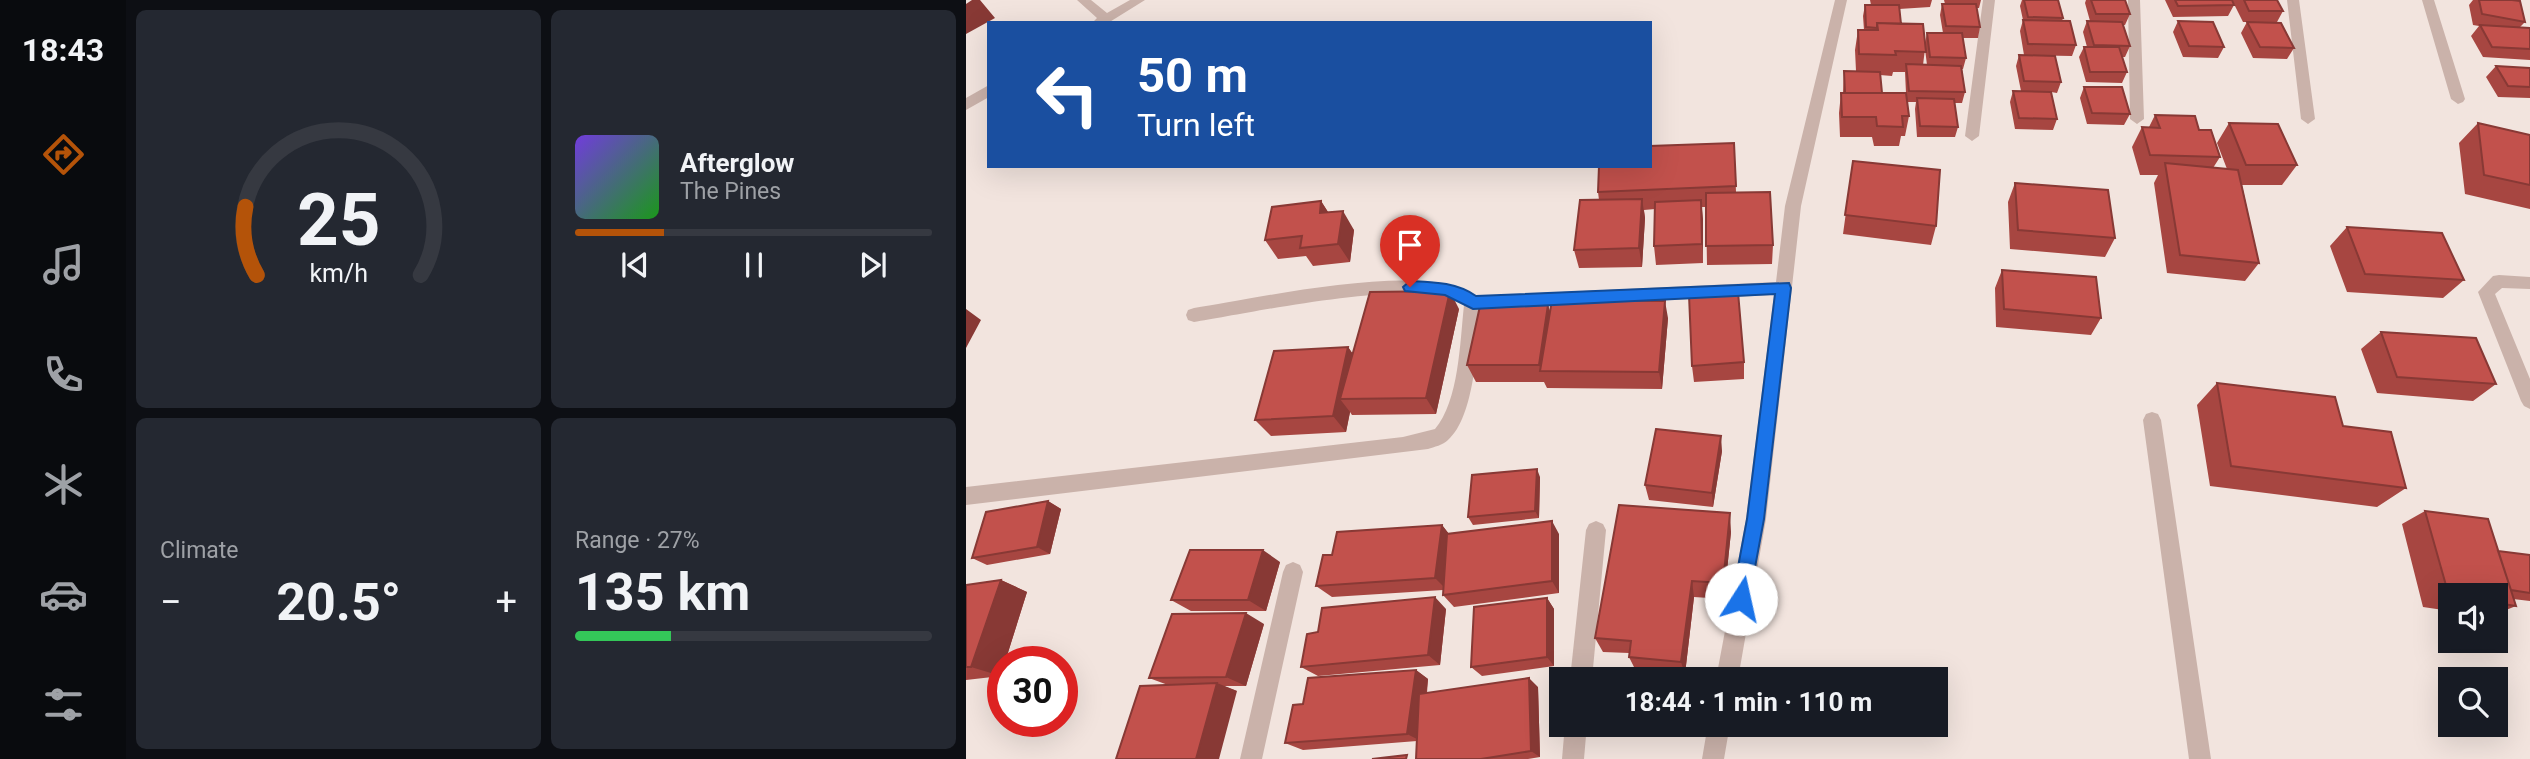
<!DOCTYPE html>
<meta charset="utf-8">
<style>
body{margin:0;font-family:Roboto,sans-serif;background:#242831;color:#f1f3f6;height:100vh;display:flex;flex-direction:column;font-size:26px;white-space:nowrap}
*{box-sizing:border-box;margin:0}
p{font-size:23px;color:#9ea1a6}
.icon{flex:none;width:38px;height:38px;fill:none;stroke:currentColor;stroke-width:2;stroke-linecap:round;stroke-linejoin:round}
.map{position:relative;flex:1;overflow:hidden}
.panel{display:flex;flex-direction:column;gap:10px;padding:10px;background:#0d0f14;width:840px}
.panel>*{flex:none}
.top-card{position:absolute;left:21px;top:21px;width:665px;height:147px;border-radius:0px;box-shadow:0 7px 28px #0002;background:#1a4fa0;color:#fff;overflow:hidden}
.controls{position:absolute;left:1472px;top:583px;display:grid;gap:14px}
.controls a{display:grid;place-items:center;width:70px;height:70px;border-radius:0px;background:#171b24;box-shadow:0 7px 28px #0002;font-size:35px}
.speed{position:absolute;left:21px;top:646px;display:flex;gap:14px;font-size:35px;font-weight:700;text-align:center}
.speed>*{display:grid;place-content:center;width:91px;height:91px;border-radius:50%;background:#171b24;box-shadow:0 7px 28px #0002;line-height:1}
.speed .limit{border:10px solid #d22;background:#fff;color:#111}
.pin{position:absolute;display:grid;place-items:center;width:60px;height:60px;color:#fff;margin:-72px -30px;border-radius:50% 50% 50% 0;rotate:-45deg;box-shadow:0 0 7px #0007}
.pin .icon{rotate:45deg}
.me{position:absolute;width:77px;margin:-38px;rotate:10deg;stroke-linejoin:round;filter:drop-shadow(0 0 5px #0008)}
.turn{display:flex;align-items:center;gap:24px;height:147px;padding:0 35px;font-size:32px}
.turn .icon{width:91px;height:91px;stroke-width:2.5}
.turn b{display:block;font-size:49px;line-height:60px}
.big{font-size:52px;font-weight:700;line-height:1.1}
.panel .tile{flex:1;display:flex;flex-direction:column;justify-content:center;gap:10px;min-width:0;padding:0 24px;border-radius:10px;background:#242831}
.panel .dial{align-items:center;gap:0}
.dial svg{height:182px;overflow:visible;fill:none;stroke:#363941;stroke-width:7;stroke-linecap:round;text-anchor:middle}
.dial text{fill:#f1f3f6;stroke:none}
.song{display:flex;align-items:center;gap:21px}
.cover{width:84px;height:84px;border-radius:10px;background:linear-gradient(135deg,hsl(260 70% 55%),hsl(120 70% 35%))}
.played{height:7px;border-radius:4px;background:linear-gradient(90deg,#b45309 25%,#363941 25%)}
.keys{display:flex;justify-content:space-around;direction:ltr}
.heat{display:flex;justify-content:space-between;align-items:center;font-size:38px;direction:ltr}
.charge{height:10px;border-radius:5px;background:linear-gradient(90deg,#34c759 27%,#363941 0)}
.panel .tiles{flex:1;display:grid;gap:10px;grid-template-columns:repeat(2,1fr)}
.trip{position:absolute;left:583px;top:667px;width:399px;height:70px;border-radius:0px;background:#171b24;box-shadow:0 7px 28px #0002;font-weight:700;line-height:70px;text-align:center}
main{display:flex;flex:1;min-height:0}
.tab-bar{display:flex;flex-direction:column;width:126px;justify-content:space-around;align-items:center;background:#090b0e;color:#9ea1a6}
.tab-bar .icon{width:49px;height:49px}
.tab-bar .active{color:#b45309}
.tab-bar b{font-size:32px;color:#f1f3f6}
.map>svg:first-child{display:block}
.lines{fill:none;stroke-linecap:round;stroke-linejoin:round}
.minor{fill:#cab2aa;fill-rule:evenodd}
.wall{fill:#a74641;fill-rule:evenodd}
.shaded-wall{fill:#883935}
.building{fill:#c2514c;stroke:#883935;stroke-width:2}
.route{fill:#1a73e8;stroke:#114b97;stroke-width:2}
</style>
<main>
<nav class="tab-bar">
<b>18:43</b>
<svg class="icon active" aria-label="directions" viewBox="0 0 24 24"><path d="M12 3l9 9-9 9-9-9zM9 14v-3h6M13 9l2 2-2 2"/></svg>
<svg class="icon" aria-label="music" viewBox="0 0 24 24"><path d="M9 18V5l10-2v13"/><circle cx="6" cy="18" r="3"/><circle cx="16" cy="16" r="3"/></svg>
<svg class="icon" aria-label="phone" viewBox="0 0 24 24"><path d="M5 4h4l2 5-3 2q2 4 5 5l2-3 5 2v4C11 20 4 13 5 4z"/></svg>
<svg class="icon" aria-label="climate" viewBox="0 0 24 24"><path d="M12 3v18M4 7l16 10M4 17L20 7"/></svg>
<svg class="icon" aria-label="car" viewBox="0 0 24 24"><path d="M5 17H2v-5l4-1 3-4h7l3 4 3 1v5h-3M9 17h6M6 11h13"/><circle cx="7" cy="17" r="2"/><circle cx="17" cy="17" r="2"/></svg>
<svg class="icon" aria-label="filters" viewBox="0 0 24 24"><path d="M4 7h16M4 17h16"/><circle cx="9" cy="7" r="2"/><circle cx="15" cy="17" r="2"/></svg>
</nav>
<section class="panel">
<div class="tiles">
<div class="tile dial"><svg viewBox="0 0 100 80">
<path d="M14 69A42 42 0 1 1 86 69"/>
<path d="M14 69A42 42 0 0 1 9 39" stroke="#b45309"/>
<text x="50" y="56" font-size="32" font-weight="700">25</text>
<text x="50" y="72" font-size="11">km/h</text>
</svg></div>
<div class="tile">
<div class="song"><i class="cover"></i><div><b>Afterglow</b><p>The Pines</p></div></div>
<div class="played"></div>
<div class="keys"><svg class="icon" aria-label="previous" viewBox="0 0 24 24"><path d="M18 5L8 12l10 7zM5 5v14"/></svg><svg class="icon" aria-label="pause" viewBox="0 0 24 24"><path d="M8 5v14M16 5v14"/></svg><svg class="icon" aria-label="next" viewBox="0 0 24 24"><path d="M6 5l10 7-10 7zM19 5v14"/></svg></div>
</div>
<div class="tile"><p>Climate</p>
<div class="heat"><a>−</a><b class="big">20.5°</b><a>+</a></div>
</div>
<div class="tile"><p>Range · 27%</p><b class="big">135 km</b><div class="charge"></div></div>
</div>
</section>
<div class="map">
<svg width="1564" height="759" viewBox="0 0 1564 759">
<rect width="100%" height="100%" fill="#f2e4de"/>
<g class="lines">
<path class="minor" d="M 111,0 L 125,0 L 141,13 L 164,0 L 179,0 L 142,23 L 126,23 L 131,18 Z
M 869,0 L 881,0 L 835,206 L 800,519 L 772,679 L 750,679 L 780,519 L 808,295 L 515,309 C 511,343 509,417 482,440 C 477,445 468,447 462,449 L 0,505 L 0,487 L 437,437 L 469,429 C 493,401 494,342 498,305 C 461,274 280,314 228,322 L 222,320 L 220,315 L 222,310 L 228,308 C 288,299 464,259 510,296 L 810,282 L 819,206 Z
M 1017,0 L 1029,0 L 1013,136 L 1006,141 L 999,136 Z
M 1162,0 L 1174,0 L 1178,119 L 1171,124 L 1164,119 Z
M 1321,0 L 1333,0 L 1349,119 L 1342,124 L 1335,119 Z
M 1456,0 L 1468,0 L 1499,99 L 1497,102 L 1492,104 L 1485,99 Z
M 23,85 L 23,97 L 0,110 L 0,98 Z
M 1533,275 L 1564,277 L 1564,289 L 1536,288 L 1529,294 L 1564,379 L 1564,409 L 1558,406 L 1555,401 L 1512,292 L 1527,276 Z
M 1186,412 L 1192,414 L 1195,420 L 1245,759 L 1223,759 L 1177,420 L 1180,414 Z
M 630,521 L 637,524 L 640,530 L 626,679 L 604,679 L 620,530 L 623,524 Z
M 327,562 L 334,565 L 337,572 L 296,759 L 274,759 L 317,572 L 320,565 Z
M 599,724 L 621,724 L 618,759 L 596,759 Z
M 742,724 L 764,724 L 758,759 L 736,759 Z"/>
</g>
<path class="wall" d="M 904,0 L 966,0 L 964,7 L 933,9 L 935,24 L 959,43 L 961,33 L 977,33 L 974,15 L 976,4 L 979,4 L 978,0 L 1015,0 L 1013,8 L 1011,8 L 1014,27 L 1012,38 L 997,38 L 1000,58 L 997,69 L 996,69 L 999,92 L 996,103 L 988,103 L 992,127 L 989,137 L 951,137 L 949,109 L 950,102 L 941,102 L 943,116 L 939,136 L 935,136 L 933,146 L 908,146 L 906,137 L 874,137 L 873,113 L 875,93 L 877,93 L 878,71 L 890,71 L 889,50 L 892,30 L 898,30 L 897,16 L 899,5 L 905,5 ZM 959,49 L 961,65 L 957,65 ZM 927,72 L 939,72 L 940,93 L 916,93 L 914,75 L 926,76 Z
M 1056,0 L 1092,0 L 1097,18 L 1096,21 L 1110,45 L 1106,56 L 1058,55 L 1054,31 L 1057,20 L 1054,6 Z
M 1120,0 L 1159,0 L 1164,14 L 1159,25 L 1157,25 L 1164,46 L 1159,57 L 1156,57 L 1161,72 L 1156,83 L 1120,82 L 1113,57 L 1118,47 L 1121,47 L 1117,32 L 1121,21 L 1124,21 L 1119,3 Z
M 1199,0 L 1266,0 L 1268,5 L 1262,16 L 1207,17 Z
M 1266,0 L 1311,0 L 1317,11 L 1311,22 L 1277,22 Z
M 1507,0 L 1546,0 L 1559,22 L 1554,27 L 1564,29 L 1564,60 L 1517,57 L 1505,36 L 1513,26 L 1507,25 L 1503,5 Z
M 1212,21 L 1258,47 L 1252,58 L 1217,57 L 1207,32 Z
M 1281,22 L 1328,48 L 1321,59 L 1287,58 L 1275,33 Z
M 1053,55 L 1095,82 L 1091,93 L 1085,92 L 1091,119 L 1087,130 L 1049,129 L 1044,102 L 1047,91 L 1055,91 L 1050,66 Z
M 1530,66 L 1564,68 L 1564,98 L 1532,97 L 1520,77 Z
M 1118,87 L 1164,114 L 1158,125 L 1121,124 L 1114,98 Z
M 1189,115 L 1233,130 L 1254,157 L 1247,168 L 1261,169 L 1251,143 L 1263,123 L 1331,165 L 1316,185 L 1276,185 L 1293,263 L 1279,281 L 1201,273 L 1188,183 L 1192,175 L 1174,175 L 1166,147 L 1176,127 L 1183,127 Z
M 1512,123 L 1564,135 L 1564,209 L 1499,194 L 1493,143 Z
M 768,143 L 770,192 L 807,245 L 806,264 L 741,265 L 740,207 L 736,207 L 737,263 L 690,265 L 688,246 L 689,209 L 678,210 L 679,218 L 676,267 L 613,268 L 608,250 L 633,200 L 632,192 Z
M 887,161 L 970,226 L 965,245 L 877,234 Z
M 1049,183 L 1149,238 L 1139,257 L 1044,249 L 1042,202 Z
M 355,201 L 362,212 L 388,230 L 384,262 L 347,266 L 340,256 L 312,259 L 299,240 Z
M 1381,227 L 1498,280 L 1477,298 L 1381,292 L 1364,246 Z
M 1036,270 L 1135,318 L 1125,335 L 1030,327 L 1029,288 Z
M 493,309 L 470,414 L 386,415 L 384,412 L 380,432 L 305,436 L 289,420 L 382,347 L 386,353 Z
M 584,312 L 702,318 L 696,389 L 581,388 L 578,382 L 510,382 L 501,365 Z
M 1415,332 L 1530,384 L 1507,401 L 1411,393 L 1395,349 Z
M 778,362 L 778,379 L 728,382 L 726,366 Z
M 1251,383 L 1377,426 L 1440,488 L 1411,507 L 1244,486 L 1231,405 Z
M 756,451 L 747,507 L 683,500 L 679,485 Z
M 574,477 L 573,518 L 507,525 L 502,517 Z
M 82,501 L 95,509 L 84,554 L 21,565 L 6,558 Z
M 1459,511 L 1532,551 L 1564,555 L 1564,601 L 1547,599 L 1550,606 L 1530,614 L 1530,595 L 1484,595 L 1484,611 L 1457,607 L 1436,524 Z
M 476,525 L 483,534 L 593,534 L 593,593 L 488,607 L 477,595 L 477,590 L 366,597 L 350,586 L 366,555 Z
M 765,532 L 758,599 L 728,597 L 719,674 L 669,669 L 663,657 L 663,653 L 637,652 L 629,638 Z
M 314,562 L 300,611 L 225,611 L 205,600 Z
M 35,580 L 61,592 L 39,662 L 37,662 L 35,676 L 0,680 L 0,585 Z
M 581,598 L 588,609 L 588,666 L 516,676 L 505,667 Z
M 480,609 L 474,665 L 352,676 L 335,667 Z
M 298,624 L 280,686 L 258,686 L 271,691 L 202,685 L 183,678 Z
M 450,670 L 462,679 L 461,693 L 572,687 L 574,757 L 562,759 L 450,759 L 451,741 L 337,750 L 319,743 L 337,704 Z"/>
<path class="shaded-wall" d="M 6,0 L 14,0 L 29,18 L 0,34 L 0,4 Z
M 676,199 L 679,218 L 676,267 L 673,248 Z
M 735,200 L 737,219 L 737,263 L 736,244 Z
M 355,201 L 367,220 L 354,213 Z
M 377,211 L 388,230 L 384,262 L 372,244 Z
M 484,291 L 493,309 L 470,414 L 460,398 Z
M 699,301 L 702,318 L 696,389 L 693,372 Z
M 582,305 L 588,323 L 576,371 L 573,365 Z
M 0,309 L 15,320 L 0,348 Z
M 382,347 L 394,364 L 374,399 L 384,412 L 380,432 L 367,416 Z
M 755,436 L 756,451 L 747,507 L 746,493 Z
M 571,469 L 574,477 L 573,518 L 569,511 Z
M 82,501 L 95,509 L 84,554 L 71,547 Z
M 764,513 L 765,532 L 758,599 L 757,583 Z
M 586,521 L 593,534 L 593,593 L 586,581 Z
M 476,525 L 486,538 L 480,589 L 469,578 Z
M 297,550 L 314,562 L 300,611 L 282,600 Z
M 35,580 L 61,592 L 39,662 L 37,662 L 37,669 L 35,676 L 5,667 Z
M 726,581 L 728,597 L 719,674 L 715,662 Z
M 469,597 L 480,609 L 474,665 L 462,655 Z
M 581,598 L 588,609 L 588,666 L 581,657 Z
M 280,613 L 298,624 L 280,686 L 260,677 Z
M 450,670 L 462,679 L 455,741 L 441,734 Z
M 563,678 L 572,687 L 574,757 L 565,751 Z
M 251,683 L 271,691 L 253,759 L 230,759 Z"/>
<path class="building" d="M 1058,0 L 1092,0 L 1097,18 L 1062,17 Z
M 1125,0 L 1159,0 L 1164,14 L 1130,14 Z
M 1209,0 L 1266,0 L 1268,5 L 1212,6 Z
M 1278,0 L 1311,0 L 1317,11 L 1283,11 Z
M 1513,0 L 1546,0 L 1554,1 L 1559,22 L 1516,14 Z
M 976,4 L 1010,4 L 1014,27 L 980,26 Z
M 899,5 L 933,5 L 935,24 L 911,23 L 911,28 L 900,27 Z
M 1057,20 L 1104,21 L 1110,45 L 1062,44 Z
M 1121,21 L 1156,22 L 1164,46 L 1128,45 Z
M 1212,21 L 1247,22 L 1258,47 L 1223,46 Z
M 1281,22 L 1315,23 L 1328,48 L 1294,47 Z
M 911,23 L 957,24 L 960,52 L 929,51 L 930,55 L 893,54 L 892,30 L 912,30 Z
M 1514,25 L 1564,28 L 1564,49 L 1526,47 Z
M 961,33 L 996,33 L 1000,58 L 964,57 Z
M 1118,47 L 1153,47 L 1161,72 L 1124,72 Z
M 1053,55 L 1089,56 L 1095,82 L 1058,81 Z
M 940,64 L 995,66 L 999,92 L 943,91 Z
M 1530,66 L 1564,68 L 1564,87 L 1542,86 Z
M 878,71 L 914,72 L 916,93 L 879,93 Z
M 1118,87 L 1156,87 L 1164,114 L 1126,113 Z
M 1047,91 L 1085,92 L 1091,119 L 1053,118 Z
M 875,93 L 940,93 L 943,116 L 936,116 L 937,127 L 911,126 L 910,117 L 876,117 Z
M 951,98 L 988,99 L 992,127 L 954,126 Z
M 1189,115 L 1229,116 L 1233,130 L 1245,130 L 1254,157 L 1184,155 L 1176,127 L 1194,128 Z
M 1263,123 L 1312,124 L 1331,165 L 1280,165 Z
M 1512,123 L 1564,135 L 1564,185 L 1518,175 Z
M 768,143 L 770,186 L 632,192 L 633,166 L 684,166 L 684,146 Z
M 887,161 L 974,170 L 970,226 L 879,215 Z
M 1199,163 L 1272,170 L 1293,263 L 1214,255 Z
M 1049,183 L 1142,190 L 1149,238 L 1052,230 Z
M 804,192 L 807,245 L 740,246 L 740,193 Z
M 676,199 L 673,248 L 608,250 L 614,200 Z
M 735,200 L 736,244 L 688,246 L 689,202 Z
M 355,201 L 354,213 L 377,211 L 372,244 L 334,248 L 336,236 L 299,240 L 306,207 Z
M 1381,227 L 1476,233 L 1498,280 L 1399,274 Z
M 1036,270 L 1130,277 L 1135,318 L 1038,309 Z
M 484,291 L 460,398 L 374,399 L 404,292 Z
M 772,292 L 778,362 L 726,366 L 723,295 Z
M 586,300 L 699,301 L 693,372 L 574,371 Z
M 582,305 L 573,365 L 501,365 L 514,306 Z
M 1415,332 L 1510,338 L 1530,384 L 1431,377 Z
M 382,347 L 367,416 L 289,420 L 308,351 Z
M 1251,383 L 1369,397 L 1377,426 L 1425,432 L 1440,488 L 1265,466 Z
M 690,429 L 755,436 L 746,493 L 679,485 Z
M 571,469 L 569,511 L 502,517 L 506,475 Z
M 82,501 L 71,547 L 6,558 L 20,512 Z
M 653,505 L 764,513 L 757,583 L 726,581 L 715,662 L 663,657 L 665,641 L 629,638 Z
M 1459,511 L 1522,519 L 1550,606 L 1530,603 L 1530,595 L 1483,596 Z
M 586,521 L 586,581 L 477,595 L 481,534 Z
M 476,525 L 469,578 L 350,586 L 357,555 L 366,555 L 371,532 Z
M 224,550 L 297,550 L 282,600 L 205,600 Z
M 1532,551 L 1564,555 L 1564,593 L 1545,590 Z
M 35,580 L 5,667 L 0,667 L 0,585 Z
M 469,597 L 462,655 L 335,667 L 341,634 L 352,632 L 356,608 Z
M 581,598 L 581,657 L 505,667 L 508,607 Z
M 280,613 L 260,677 L 183,678 L 206,614 Z
M 450,670 L 441,734 L 319,743 L 327,705 L 337,704 L 342,678 Z
M 563,678 L 565,751 L 515,759 L 450,759 L 453,694 Z
M 251,683 L 230,759 L 150,759 L 174,686 Z
M 441,755 L 440,759 L 406,759 Z"/>
<path class="route" d="M 444,281 C 467,282 490,282 510,296 L 823,283 L 825,288 L 798,519 L 782,605 L 775,608 L 769,605 L 766,599 L 781,519 L 809,294 L 507,309 L 479,295 L 439,291 L 437,287 Z"/>
</svg>
<div class="controls">
<a><svg class="icon" aria-label="sound" viewBox="0 0 24 24"><path d="M4 9h4l5-4v14l-5-4H4zM17 9q2 3 0 6"/></svg></a>
<a><svg class="icon" aria-label="search" viewBox="0 0 24 24"><circle cx="10" cy="10" r="6"/><path d="M15 15l6 6"/></svg></a>
</div>
<div class="speed"><div class="limit">30</div></div>
<div class="pin" style="left:444px;top:287px;background:#d93025"><svg class="icon" aria-label="arrive" viewBox="0 0 24 24"><path d="M6 21V4h12l-3 4 3 4H6"/></svg></div>
<svg class="me" style="left:775px;top:599px" viewBox="-20 -20 40 40"><circle r="19" fill="#fff"/><path d="M0-13L10 11 0 6-10 11z" fill="#1a73e8"/></svg>
<div class="trip">18:44 · 1 min · 110 m</div>
<div class="top-card">
<div class="turn"><svg class="icon" aria-label="left" viewBox="0 0 24 24"><path d="M17 20v-9H6M10 6l-5 5 5 5"/></svg><div><b>50 m</b>Turn left</div></div>
</div>
</div>
</main>
